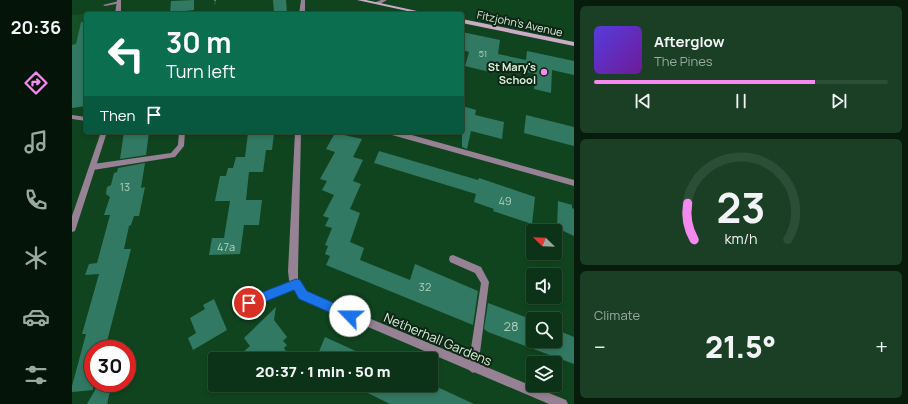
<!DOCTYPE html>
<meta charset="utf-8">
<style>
body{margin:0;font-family:Manrope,sans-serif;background:#1a3f24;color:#f1f3f6;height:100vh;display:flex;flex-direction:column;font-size:15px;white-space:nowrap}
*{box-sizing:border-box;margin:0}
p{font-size:13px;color:#9aaaa1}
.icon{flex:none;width:22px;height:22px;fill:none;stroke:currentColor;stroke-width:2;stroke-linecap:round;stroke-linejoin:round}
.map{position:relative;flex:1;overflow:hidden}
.sheet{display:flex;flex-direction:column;gap:6px;padding:6px;background:#071c0d;width:334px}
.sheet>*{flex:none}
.top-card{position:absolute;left:12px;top:12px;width:380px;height:122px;border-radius:4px;box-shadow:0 2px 6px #0003,0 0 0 1px #2c4e36;background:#0b6e4f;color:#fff;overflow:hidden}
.needle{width:26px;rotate:293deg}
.controls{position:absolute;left:454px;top:224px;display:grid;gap:8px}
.controls a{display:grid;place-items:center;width:36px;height:36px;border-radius:4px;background:#0c3317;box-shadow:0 2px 6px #0003,0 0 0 1px #2c4e36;font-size:20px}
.speed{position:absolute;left:12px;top:340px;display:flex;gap:8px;font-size:20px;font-weight:700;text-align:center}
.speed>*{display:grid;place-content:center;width:52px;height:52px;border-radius:50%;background:#0c3317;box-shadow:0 2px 6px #0003,0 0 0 1px #2c4e36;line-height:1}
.speed .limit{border:6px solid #d22;background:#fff;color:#111}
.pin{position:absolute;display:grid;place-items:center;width:34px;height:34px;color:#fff;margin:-17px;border:2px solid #fff;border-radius:50%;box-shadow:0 1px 4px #0007}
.me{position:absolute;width:44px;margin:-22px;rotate:293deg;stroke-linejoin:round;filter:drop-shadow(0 0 3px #0008)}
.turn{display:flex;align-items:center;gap:14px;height:84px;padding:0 16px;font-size:18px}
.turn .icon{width:52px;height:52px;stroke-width:2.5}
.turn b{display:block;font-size:28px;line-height:34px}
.then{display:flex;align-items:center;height:38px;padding:0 16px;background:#0003;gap:8px;font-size:15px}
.big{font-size:30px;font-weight:800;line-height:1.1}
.sheet .tile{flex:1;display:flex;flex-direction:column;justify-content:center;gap:6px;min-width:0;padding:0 14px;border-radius:6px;background:#1a3f24}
.sheet .dial{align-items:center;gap:0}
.dial svg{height:104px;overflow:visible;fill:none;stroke:#2c4e36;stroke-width:7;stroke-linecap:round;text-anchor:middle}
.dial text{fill:#f1f3f6;stroke:none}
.song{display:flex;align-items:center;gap:12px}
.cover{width:48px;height:48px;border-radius:6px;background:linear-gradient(135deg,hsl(250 70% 55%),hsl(280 70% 35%))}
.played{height:4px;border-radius:2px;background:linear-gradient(90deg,#f589ef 75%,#2c4e36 75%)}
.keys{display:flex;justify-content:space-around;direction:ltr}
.heat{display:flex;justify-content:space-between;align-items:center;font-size:22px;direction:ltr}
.trip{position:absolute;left:136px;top:352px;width:230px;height:40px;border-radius:4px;background:#0c3317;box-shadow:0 2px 6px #0003,0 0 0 1px #2c4e36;font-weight:800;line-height:40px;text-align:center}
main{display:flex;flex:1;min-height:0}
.menu{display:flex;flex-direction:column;width:72px;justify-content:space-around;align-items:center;background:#051409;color:#9aaaa1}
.menu .icon{width:28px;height:28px}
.menu .on{color:#f589ef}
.menu b{font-size:18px;color:#f1f3f6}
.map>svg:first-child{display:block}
.built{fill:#155027}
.building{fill:#327963}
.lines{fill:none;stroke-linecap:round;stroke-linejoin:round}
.path{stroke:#658e6f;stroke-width:1.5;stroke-dasharray:1.5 2;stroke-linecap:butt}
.service{fill:#968294;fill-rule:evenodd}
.minor{fill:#968294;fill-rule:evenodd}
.tertiary{fill:#968294;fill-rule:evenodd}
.secondary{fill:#cbabc8;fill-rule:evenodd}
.route{fill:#1a73e8;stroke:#114b97}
.poi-dot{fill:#f589ef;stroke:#102515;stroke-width:1.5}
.labels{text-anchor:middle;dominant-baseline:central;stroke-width:4;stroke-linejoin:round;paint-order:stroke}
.far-number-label{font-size:9px;fill:#acd2bc}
.far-street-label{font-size:11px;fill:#d5f0d9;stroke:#102515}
.far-poi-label{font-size:11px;font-weight:bold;fill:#d5f0d9;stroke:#102515;text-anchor:end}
.number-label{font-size:11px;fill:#acd2bc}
.near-number-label{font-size:13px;fill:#acd2bc}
.street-label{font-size:13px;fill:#d5f0d9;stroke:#102515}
</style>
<main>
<nav class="menu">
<b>20:36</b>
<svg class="icon on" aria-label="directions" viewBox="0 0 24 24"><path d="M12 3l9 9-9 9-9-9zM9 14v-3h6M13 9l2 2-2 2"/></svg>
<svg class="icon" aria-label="music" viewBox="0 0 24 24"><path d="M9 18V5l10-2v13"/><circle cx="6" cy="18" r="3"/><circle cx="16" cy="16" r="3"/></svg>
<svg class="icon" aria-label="phone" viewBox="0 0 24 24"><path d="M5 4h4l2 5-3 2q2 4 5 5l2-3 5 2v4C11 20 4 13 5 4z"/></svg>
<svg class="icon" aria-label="climate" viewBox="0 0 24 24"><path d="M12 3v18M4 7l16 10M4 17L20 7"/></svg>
<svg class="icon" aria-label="car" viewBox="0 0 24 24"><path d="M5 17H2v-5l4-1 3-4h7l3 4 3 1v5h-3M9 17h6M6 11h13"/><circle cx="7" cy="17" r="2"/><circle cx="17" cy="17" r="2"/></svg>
<svg class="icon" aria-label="filters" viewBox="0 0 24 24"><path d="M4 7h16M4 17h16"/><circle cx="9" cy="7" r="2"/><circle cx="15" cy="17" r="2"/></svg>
</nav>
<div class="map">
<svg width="502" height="404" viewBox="0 0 502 404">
<rect width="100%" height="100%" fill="#10441f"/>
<path class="built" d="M 35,11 L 34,14 L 14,14 L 14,61 L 0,63 L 0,15 Z"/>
<path class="building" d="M 122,0 L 122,10 L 98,13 L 99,1 Z
M 201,0 L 214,0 L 215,12 L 202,13 Z
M 9,22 L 14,22 L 14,106 L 0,108 L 0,45 L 4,44 Z
M 390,32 L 428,40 L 426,54 L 454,60 L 455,51 L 502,61 L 502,75 L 480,70 L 479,93 L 462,89 L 463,74 L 424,65 L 422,73 L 393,66 L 397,52 L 390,50 Z
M 390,106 L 404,110 L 403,115 L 432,122 L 430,139 L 399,131 L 395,149 L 390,147 Z
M 454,115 L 502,127 L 502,146 L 452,133 Z
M 52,132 L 77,132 L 74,155 L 48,159 Z
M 176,133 L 202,133 L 200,150 L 194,150 L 191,172 L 177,172 L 174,200 L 190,200 L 187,225 L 172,225 L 168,254 L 137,255 L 140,238 L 152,238 L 158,201 L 143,201 L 148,176 L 154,176 L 156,168 L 161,168 L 164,157 L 173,157 Z
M 263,133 L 290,139 L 281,157 L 291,160 L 281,181 L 289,184 L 278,209 L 288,213 L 278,242 L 292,248 L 288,260 L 338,280 L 343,264 L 406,291 L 401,325 L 254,265 L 258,256 L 253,254 L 256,246 L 253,245 L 260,228 L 253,226 L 257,218 L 251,216 L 262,195 L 250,190 L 255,181 L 248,179 L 263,152 L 254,149 Z
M 307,151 L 406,180 L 407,178 L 463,197 L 460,224 L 421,211 L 422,209 L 402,202 L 404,194 L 302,163 Z
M 73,163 L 69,188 L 73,187 L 67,216 L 62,216 L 59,225 L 57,226 L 52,249 L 59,249 L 33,349 L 21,349 L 21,390 L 0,392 L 0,386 L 14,334 L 10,334 L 27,274 L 13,275 L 17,264 L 25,263 L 38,215 L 32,215 L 38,197 L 34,194 L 35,187 L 39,185 L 42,173 L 45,172 L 46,168 Z
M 486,201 L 500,205 L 500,208 L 502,209 L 502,236 L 485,228 Z
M 142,299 L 155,330 L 121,350 L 116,338 L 124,333 L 118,318 L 133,309 L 131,305 Z
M 416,303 L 461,320 L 461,341 L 483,341 L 483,329 L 502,337 L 502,364 L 416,332 L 412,329 Z
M 204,307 L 202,320 L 215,337 L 211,341 L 215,345 L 212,348 L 216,354 L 212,359 L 176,359 L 171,352 L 178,346 L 172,338 Z
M 253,337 L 301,359 L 244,359 Z
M 27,383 L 40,383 L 35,404 L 15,404 Z
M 280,385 L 361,385 L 402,404 L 318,404 Z"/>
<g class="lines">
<path class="path" d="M 143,0 L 143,4"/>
<path class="service" d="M 47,1 L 49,1 L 49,3 L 33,6 L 31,5 Z
M 107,132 L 113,132 L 112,146 L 103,157 L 21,170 L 18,167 L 21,164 L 99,153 L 106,145 Z
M 381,255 L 409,267 L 417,282 L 406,368 L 404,371 L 401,373 L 398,371 L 396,368 L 409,283 L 403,273 L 378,262 L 377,259 L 378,256 Z
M 224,280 L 227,281 L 228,284 L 227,287 L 177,307 L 174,306 L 173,303 L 174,300 Z"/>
<path class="minor" d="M 229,0 L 233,0 L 233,14 L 227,14 Z
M 309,0 L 315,0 L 308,4 L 304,4 L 304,2 Z
M 0,115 L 14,117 L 14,121 L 0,119 Z
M 223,132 L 229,132 L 226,271 L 226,279 L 234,292 L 494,400 L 496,404 L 477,404 L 228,298 L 217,280 L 216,271 Z
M 317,132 L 329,132 L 502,180 L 502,186 L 320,135 Z"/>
<path class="tertiary" d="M 45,0 L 49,0 L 49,14 L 43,14 Z
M 29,132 L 35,132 L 4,228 L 3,231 L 0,232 L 0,216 Z"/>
<path class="secondary" d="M 285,0 L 294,0 L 359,14 L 349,14 Z
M 390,19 L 502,42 L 502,46 L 390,23 Z"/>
</g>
<path class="route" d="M 224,279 L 228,280 L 235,291 L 282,312 L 284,316 L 282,319 L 278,321 L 227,299 L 222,290 L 177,308 L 173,307 L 172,303 L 173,299 Z"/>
<circle class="poi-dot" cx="472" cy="72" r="4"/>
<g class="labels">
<g class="far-number-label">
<text x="411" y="53">51</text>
</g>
<g class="far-street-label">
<text transform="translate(448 23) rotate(12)">Fitzjohn's Avenue</text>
</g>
<g class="far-poi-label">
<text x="464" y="66">St Mary's<tspan x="464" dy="13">School</tspan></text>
</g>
<g class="number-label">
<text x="53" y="186">13</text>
<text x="433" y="200">49</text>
<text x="154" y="246">47a</text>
<text x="353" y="286">32</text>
</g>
<g class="near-number-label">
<text x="439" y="326">28</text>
</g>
<g class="street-label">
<text transform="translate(366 339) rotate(23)">Netherhall Gardens</text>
</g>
</g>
</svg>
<div class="controls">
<a><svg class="needle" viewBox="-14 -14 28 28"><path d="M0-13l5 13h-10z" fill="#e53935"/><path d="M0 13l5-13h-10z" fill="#9aaaa1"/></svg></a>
<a><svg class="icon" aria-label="sound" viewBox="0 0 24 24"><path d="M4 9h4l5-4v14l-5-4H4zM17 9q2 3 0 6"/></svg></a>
<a><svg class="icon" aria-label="search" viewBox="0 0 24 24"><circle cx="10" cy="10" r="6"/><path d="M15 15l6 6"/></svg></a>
<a><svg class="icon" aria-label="layers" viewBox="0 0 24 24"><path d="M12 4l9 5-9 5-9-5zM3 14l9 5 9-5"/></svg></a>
</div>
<div class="speed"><div class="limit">30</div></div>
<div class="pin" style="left:177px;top:303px;background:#d93025"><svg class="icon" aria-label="arrive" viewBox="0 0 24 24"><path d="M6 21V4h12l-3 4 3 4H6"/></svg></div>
<svg class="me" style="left:278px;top:316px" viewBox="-20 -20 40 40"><circle r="19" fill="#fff"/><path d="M0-13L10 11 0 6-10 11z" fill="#1a73e8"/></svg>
<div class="trip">20:37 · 1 min · 50 m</div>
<div class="top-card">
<div class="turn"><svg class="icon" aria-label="left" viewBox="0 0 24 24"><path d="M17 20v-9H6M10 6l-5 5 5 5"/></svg><div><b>30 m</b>Turn left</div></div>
<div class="then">Then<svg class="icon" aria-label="arrive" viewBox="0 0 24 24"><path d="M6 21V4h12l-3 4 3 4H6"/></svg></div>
</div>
</div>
<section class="sheet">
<div class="tile">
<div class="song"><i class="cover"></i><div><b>Afterglow</b><p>The Pines</p></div></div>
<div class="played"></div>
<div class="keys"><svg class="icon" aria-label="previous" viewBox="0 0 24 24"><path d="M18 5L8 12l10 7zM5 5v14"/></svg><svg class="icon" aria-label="pause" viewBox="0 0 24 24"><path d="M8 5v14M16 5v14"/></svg><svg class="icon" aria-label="next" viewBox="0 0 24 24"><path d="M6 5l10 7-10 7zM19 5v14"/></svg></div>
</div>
<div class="tile dial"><svg viewBox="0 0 100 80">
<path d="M14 69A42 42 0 1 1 86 69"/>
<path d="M14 69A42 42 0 0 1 9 41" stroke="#f589ef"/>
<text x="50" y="56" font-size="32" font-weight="700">23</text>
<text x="50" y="72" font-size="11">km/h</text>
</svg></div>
<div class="tile"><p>Climate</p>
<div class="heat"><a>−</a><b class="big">21.5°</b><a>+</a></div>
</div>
</section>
</main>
